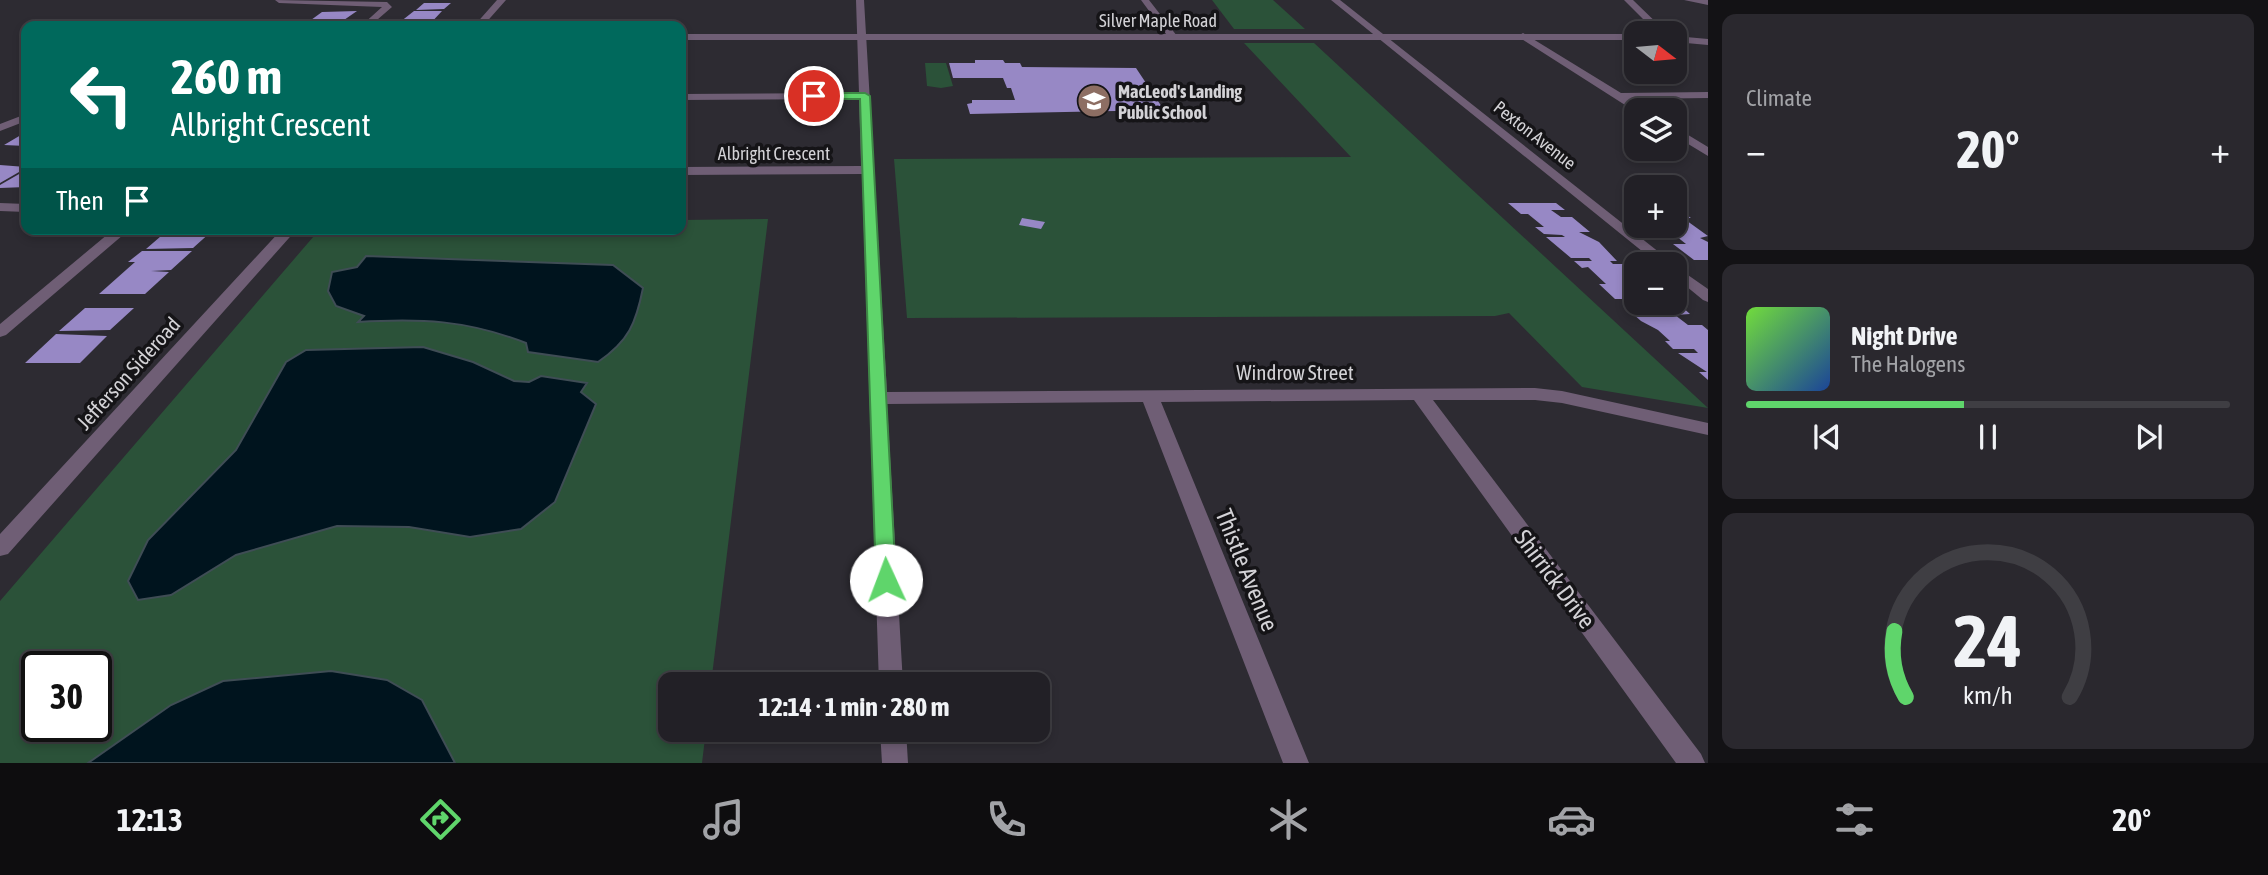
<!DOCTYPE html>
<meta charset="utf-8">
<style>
body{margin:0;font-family:"Asap Condensed",sans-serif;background:#2a282e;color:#f1f3f6;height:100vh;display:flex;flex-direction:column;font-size:26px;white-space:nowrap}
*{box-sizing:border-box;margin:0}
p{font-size:23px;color:#a2a3a7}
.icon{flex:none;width:38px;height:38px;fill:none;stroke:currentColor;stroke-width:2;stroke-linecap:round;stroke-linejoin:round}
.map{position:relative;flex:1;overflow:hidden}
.details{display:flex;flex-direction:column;gap:14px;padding:14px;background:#131215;width:560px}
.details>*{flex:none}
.top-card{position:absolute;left:21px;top:21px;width:665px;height:214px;border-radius:14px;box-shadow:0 4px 10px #0003,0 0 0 2px #3f3e43;background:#00695c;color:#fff;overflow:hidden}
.needle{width:46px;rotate:106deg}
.controls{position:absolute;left:1624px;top:21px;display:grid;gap:14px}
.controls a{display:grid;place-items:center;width:63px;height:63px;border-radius:14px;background:#222026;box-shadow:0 4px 10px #0003,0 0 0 2px #3f3e43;font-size:35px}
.speed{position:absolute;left:21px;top:651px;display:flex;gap:14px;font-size:35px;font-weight:700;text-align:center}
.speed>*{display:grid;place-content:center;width:91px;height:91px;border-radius:50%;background:#222026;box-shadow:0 4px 10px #0003,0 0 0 2px #3f3e43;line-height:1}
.speed .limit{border:4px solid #111;border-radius:10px;background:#fff;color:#111}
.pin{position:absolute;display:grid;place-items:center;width:60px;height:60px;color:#fff;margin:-30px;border:4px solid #fff;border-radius:50%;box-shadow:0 2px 7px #0007}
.me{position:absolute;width:77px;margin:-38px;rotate:358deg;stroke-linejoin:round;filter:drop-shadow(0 0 5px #0008)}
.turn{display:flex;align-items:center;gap:24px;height:147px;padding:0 35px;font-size:32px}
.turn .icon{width:91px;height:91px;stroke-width:2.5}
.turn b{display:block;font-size:49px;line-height:60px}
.then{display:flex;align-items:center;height:66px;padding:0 35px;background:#0003;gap:14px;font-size:26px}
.big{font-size:52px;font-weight:700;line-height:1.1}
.details .widget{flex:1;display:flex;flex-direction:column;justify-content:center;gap:10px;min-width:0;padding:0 24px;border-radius:14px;background:#2a282e}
.details .dial{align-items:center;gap:0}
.dial svg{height:182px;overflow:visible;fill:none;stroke:#3f3e43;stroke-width:7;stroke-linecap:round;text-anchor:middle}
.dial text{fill:#f1f3f6;stroke:none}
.song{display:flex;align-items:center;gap:21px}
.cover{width:84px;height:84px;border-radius:10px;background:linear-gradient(135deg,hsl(100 70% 55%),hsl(220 70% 35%))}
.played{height:7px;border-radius:4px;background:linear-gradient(90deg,#5fd56b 45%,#3f3e43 45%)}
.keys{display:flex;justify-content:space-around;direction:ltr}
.heat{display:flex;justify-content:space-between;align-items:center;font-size:38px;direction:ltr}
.trip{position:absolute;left:658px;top:672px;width:392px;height:70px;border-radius:14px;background:#222026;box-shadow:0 4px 10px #0003,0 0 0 2px #3f3e43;font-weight:700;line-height:70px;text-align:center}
.menu{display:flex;height:112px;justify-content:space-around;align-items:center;background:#0e0d0f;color:#a2a3a7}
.menu .icon{width:49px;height:49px}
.menu .current{color:#5fd56b}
.menu b{font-size:32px;color:#f1f3f6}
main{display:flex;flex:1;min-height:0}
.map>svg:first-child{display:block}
.green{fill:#2b5239;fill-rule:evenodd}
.water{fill:#00141e;stroke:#3f4d55;stroke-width:2}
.building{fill:#9788c5}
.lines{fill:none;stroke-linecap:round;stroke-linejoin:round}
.minor{fill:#6f5e75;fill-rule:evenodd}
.tertiary{fill:#6f5e75;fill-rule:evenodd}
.route{fill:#5fd56b;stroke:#3e8a46;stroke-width:2}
.labels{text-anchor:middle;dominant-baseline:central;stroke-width:7;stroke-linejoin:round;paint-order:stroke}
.far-street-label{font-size:18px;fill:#d3d2d6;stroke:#151417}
.far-poi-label{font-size:18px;font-weight:bold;fill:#d3d2d6;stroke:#151417;text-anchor:start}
.street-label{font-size:21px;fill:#d3d2d6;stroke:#151417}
.near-street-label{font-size:24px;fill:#d3d2d6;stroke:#151417}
</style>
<main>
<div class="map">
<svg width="1708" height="763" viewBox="0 0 1708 763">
<rect width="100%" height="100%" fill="#2d2b32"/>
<path class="green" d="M 1212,0 L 1273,0 L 1305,29 L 1234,29 Z
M 1244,43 L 1314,43 L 1708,408 L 1582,387 L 1509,313 L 1495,316 L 907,318 L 894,159 L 1351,157 Z
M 925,63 L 946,63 L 953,86 L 941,88 L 927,86 Z
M 768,219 L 711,684 L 670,684 L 670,730 L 706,730 L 702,763 L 0,763 L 0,601 L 320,229 L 681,229 L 681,220 ZM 37,667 L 96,667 L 96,726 L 37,726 Z"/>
<path class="water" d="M 366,256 L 613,265 L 643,288 C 636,323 629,341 598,362 L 528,352 L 526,343 C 467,320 420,318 358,322 L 364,316 L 336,306 L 328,291 L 332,272 L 357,267 Z
M 423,347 L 473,362 L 514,381 L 529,382 L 541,376 L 587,383 L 581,392 L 596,404 L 555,502 L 521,529 L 470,537 L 409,527 L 337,526 L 236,555 L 171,595 L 138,600 L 128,581 L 148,540 L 236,450 L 286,362 L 306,350 Z
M 331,671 L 387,680 L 422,700 L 455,763 L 88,763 L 171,705 L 223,681 Z"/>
<path class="building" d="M 424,3 L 451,3 L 444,9 L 416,10 Z
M 357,11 L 344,20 L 311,20 L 322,12 Z
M 414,11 L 442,11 L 428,26 L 395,26 Z
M 341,21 L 335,26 L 305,26 L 311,22 Z
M 975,60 L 1003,60 L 1005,63 L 1020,63 L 1022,67 L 1136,68 L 1164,110 L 970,114 L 967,104 L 972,103 L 972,100 L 1015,100 L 1011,88 L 1007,88 L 1003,78 L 953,78 L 949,63 L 975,63 Z
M 26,132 L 26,146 L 4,145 Z
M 0,165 L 26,167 L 26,168 L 0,183 Z
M 26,170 L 26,187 L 0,188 L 0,185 Z
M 1508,203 L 1556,203 L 1565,210 L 1551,210 L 1561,217 L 1572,217 L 1590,232 L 1579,232 L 1599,242 L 1617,261 L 1610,261 L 1613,264 L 1629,264 L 1636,270 L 1636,299 L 1615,299 L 1599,284 L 1606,284 L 1588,267 L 1582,268 L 1574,261 L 1592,261 L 1589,258 L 1571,258 L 1546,237 L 1565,237 L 1562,235 L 1544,234 L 1535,227 L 1544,227 L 1528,214 L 1521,214 Z
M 1675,207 L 1691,218 L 1683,218 L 1708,236 L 1700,238 L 1708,242 L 1708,260 L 1694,260 L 1673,244 L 1686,244 L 1676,236 L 1662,236 L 1649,226 L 1675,226 Z
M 1022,218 L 1045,222 L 1041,229 L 1019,225 Z
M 168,230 L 212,231 L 193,248 L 146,249 Z
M 142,251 L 192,251 L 171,270 L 151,271 L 169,272 L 145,294 L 99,294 L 135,262 L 128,262 Z
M 1623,305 L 1680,305 L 1690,314 L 1675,315 L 1688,325 L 1702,325 L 1708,330 L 1708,380 L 1699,372 L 1707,372 L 1678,353 L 1698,353 L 1694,349 L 1673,349 L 1665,341 L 1670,341 L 1658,330 L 1641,321 Z
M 85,308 L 134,308 L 110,330 L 59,331 Z
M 56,334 L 107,336 L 80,363 L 25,363 Z"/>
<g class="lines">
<path class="minor" d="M 275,0 L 387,2 L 392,7 L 370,26 L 361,26 L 382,7 L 279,3 Z
M 856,0 L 864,0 L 887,392 L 1535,388 L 1562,391 L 1708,423 L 1708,435 L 1562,403 L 1535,400 L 1433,400 L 1701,754 L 1705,763 L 1676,763 L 1414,400 L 1161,402 L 1309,763 L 1283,763 L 1143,402 L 887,404 L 903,684 L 879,684 L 862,174 L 681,175 L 681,167 L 861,166 L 859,99 L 681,100 L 681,94 L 859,93 Z
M 1141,0 L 1149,0 L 1177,36 L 1175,38 L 1169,38 Z
M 1331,0 L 1340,0 L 1674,264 L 1658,264 Z
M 1624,0 L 1633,0 L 1667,33 L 1657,33 Z
M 1684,0 L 1708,0 L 1708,5 Z
M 1523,33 L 1621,93 L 1708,92 L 1708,98 L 1631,99 L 1647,110 L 1636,112 L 1520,38 L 1518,36 Z
M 26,114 L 26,121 L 0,131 L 0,124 Z
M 1675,127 L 1708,147 L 1708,156 L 1675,136 Z
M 0,203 L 26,204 L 26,212 L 0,211 Z
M 114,229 L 130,229 L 6,335 L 0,337 L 0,324 Z
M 1675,266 L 1708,289 L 1708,302 L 1703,300 L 1675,277 Z
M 880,730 L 906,730 L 908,763 L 882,763 Z"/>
<path class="tertiary" d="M 497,0 L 506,0 L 483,26 L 474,26 Z
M 681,34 L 1636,34 L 1636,40 L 681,40 Z
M 1675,36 L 1708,39 L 1708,45 L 1675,42 Z
M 282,229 L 297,229 L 8,554 L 0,556 L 0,534 Z"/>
</g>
<path class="route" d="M 865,93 L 870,96 L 896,580 L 893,586 L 886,588 L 879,586 L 876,580 L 860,99 L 814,99 L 809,96 L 814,93 Z"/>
<defs>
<symbol id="school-disc" viewBox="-11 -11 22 22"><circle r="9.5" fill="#8d6e63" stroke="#151417"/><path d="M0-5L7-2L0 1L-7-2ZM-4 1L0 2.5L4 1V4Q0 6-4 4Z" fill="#fff"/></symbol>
</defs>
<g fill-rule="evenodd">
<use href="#school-disc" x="1075" y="82" width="38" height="38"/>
</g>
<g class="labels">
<g class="far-street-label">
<text x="1158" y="20">Silver Maple Road</text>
<text transform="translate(1535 135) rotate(38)">Pexton Avenue</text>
<text x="774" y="153">Albright Crescent</text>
</g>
<g class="far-poi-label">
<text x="1118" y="91">MacLeod's Landing<tspan x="1118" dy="21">Public School</tspan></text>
</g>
<g class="street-label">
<text x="1295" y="372">Windrow Street</text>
<text transform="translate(128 373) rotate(-48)">Jefferson Sideroad</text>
</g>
<g class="near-street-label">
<text transform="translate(1247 570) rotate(68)">Thistle Avenue</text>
<text transform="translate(1555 579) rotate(53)">Shirrick Drive</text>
</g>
</g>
</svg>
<div class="controls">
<a><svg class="needle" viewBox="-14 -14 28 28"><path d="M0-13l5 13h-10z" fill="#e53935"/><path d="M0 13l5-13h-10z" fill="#a2a3a7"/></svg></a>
<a><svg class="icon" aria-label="layers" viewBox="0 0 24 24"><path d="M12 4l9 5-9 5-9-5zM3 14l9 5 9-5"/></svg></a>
<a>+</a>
<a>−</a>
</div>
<div class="speed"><div class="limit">30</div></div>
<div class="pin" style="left:814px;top:96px;background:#d93025"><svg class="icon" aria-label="arrive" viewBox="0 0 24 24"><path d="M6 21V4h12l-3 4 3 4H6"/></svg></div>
<svg class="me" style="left:886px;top:580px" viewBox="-20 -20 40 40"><circle r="19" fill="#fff"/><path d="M0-13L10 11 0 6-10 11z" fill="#5fd56b"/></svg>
<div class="trip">12:14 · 1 min · 280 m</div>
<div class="top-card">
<div class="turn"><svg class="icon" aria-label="left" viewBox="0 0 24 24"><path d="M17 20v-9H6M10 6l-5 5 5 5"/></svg><div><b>260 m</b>Albright Crescent</div></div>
<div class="then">Then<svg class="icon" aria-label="arrive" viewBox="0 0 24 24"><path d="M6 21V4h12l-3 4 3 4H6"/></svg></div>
</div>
</div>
<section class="details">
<div class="widget"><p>Climate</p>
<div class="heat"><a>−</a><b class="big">20°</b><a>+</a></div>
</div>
<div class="widget">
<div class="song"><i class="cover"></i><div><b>Night Drive</b><p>The Halogens</p></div></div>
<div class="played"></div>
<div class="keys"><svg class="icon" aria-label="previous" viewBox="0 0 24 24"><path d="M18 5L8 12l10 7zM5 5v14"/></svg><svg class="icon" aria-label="pause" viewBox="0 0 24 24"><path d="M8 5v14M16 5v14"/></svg><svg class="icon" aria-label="next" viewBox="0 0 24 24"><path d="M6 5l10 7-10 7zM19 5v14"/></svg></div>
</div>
<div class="widget dial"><svg viewBox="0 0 100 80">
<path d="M14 69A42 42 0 1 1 86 69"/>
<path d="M14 69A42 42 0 0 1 9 40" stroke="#5fd56b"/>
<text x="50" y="56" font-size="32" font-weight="700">24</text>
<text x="50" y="72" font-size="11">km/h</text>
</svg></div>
</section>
</main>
<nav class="menu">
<b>12:13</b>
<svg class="icon current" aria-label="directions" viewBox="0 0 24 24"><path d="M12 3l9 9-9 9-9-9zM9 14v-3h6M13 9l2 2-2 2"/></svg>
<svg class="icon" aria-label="music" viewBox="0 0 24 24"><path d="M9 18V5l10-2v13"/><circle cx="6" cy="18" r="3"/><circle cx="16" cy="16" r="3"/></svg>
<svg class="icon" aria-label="phone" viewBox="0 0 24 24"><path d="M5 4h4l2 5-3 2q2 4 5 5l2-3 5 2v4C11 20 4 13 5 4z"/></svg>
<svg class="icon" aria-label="climate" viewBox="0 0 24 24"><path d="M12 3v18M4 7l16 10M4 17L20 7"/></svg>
<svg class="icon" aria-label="car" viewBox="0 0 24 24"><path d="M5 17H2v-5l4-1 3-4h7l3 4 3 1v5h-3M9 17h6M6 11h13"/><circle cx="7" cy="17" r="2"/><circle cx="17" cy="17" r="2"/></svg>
<svg class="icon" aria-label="filters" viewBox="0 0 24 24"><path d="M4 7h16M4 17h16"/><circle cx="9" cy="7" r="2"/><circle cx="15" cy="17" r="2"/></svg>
<b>20°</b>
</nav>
